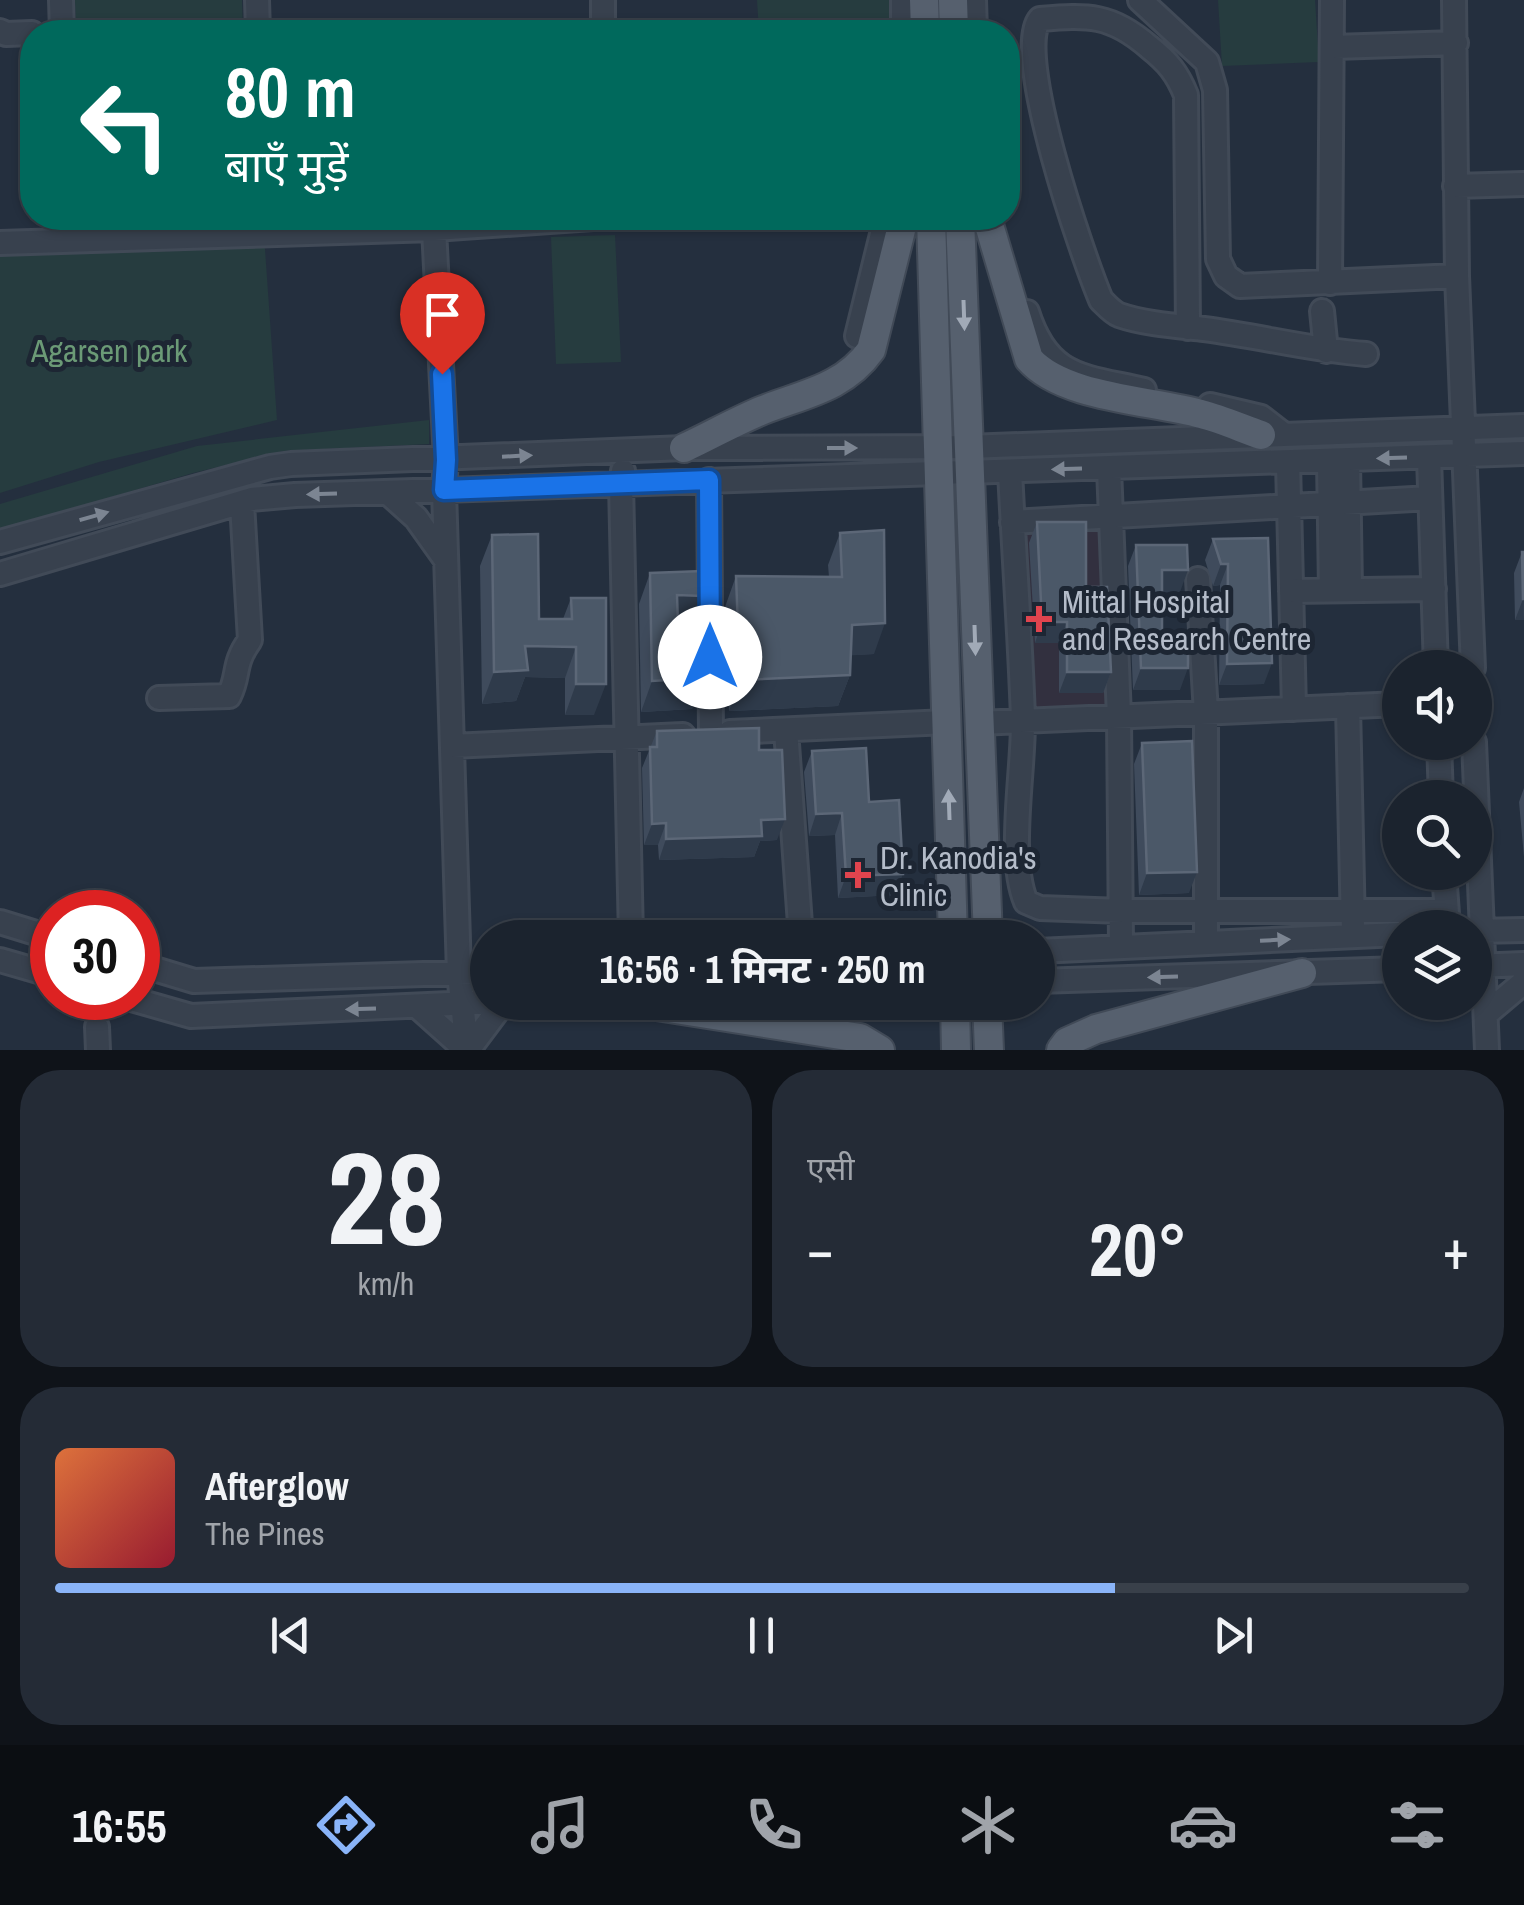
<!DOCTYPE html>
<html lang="hi">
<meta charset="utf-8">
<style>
body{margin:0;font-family:"Archivo Narrow","Noto Sans Devanagari",sans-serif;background:#242b36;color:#f1f3f6;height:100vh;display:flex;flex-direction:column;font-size:38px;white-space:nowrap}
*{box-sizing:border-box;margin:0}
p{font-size:32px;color:#a0a4aa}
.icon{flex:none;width:55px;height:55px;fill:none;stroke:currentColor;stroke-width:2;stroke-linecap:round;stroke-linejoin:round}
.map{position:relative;height:1050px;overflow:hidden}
.details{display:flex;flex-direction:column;gap:20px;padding:20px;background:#0f1319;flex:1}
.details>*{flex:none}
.top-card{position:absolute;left:20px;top:20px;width:1000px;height:210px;border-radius:40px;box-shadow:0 2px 8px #0004,0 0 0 2px #39404a;background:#00695c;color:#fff;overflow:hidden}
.controls{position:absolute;left:1382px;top:650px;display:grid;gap:20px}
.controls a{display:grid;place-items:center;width:110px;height:110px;border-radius:50%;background:#1b232e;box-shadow:0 2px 8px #0004,0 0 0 2px #39404a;font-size:50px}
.speed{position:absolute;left:30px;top:890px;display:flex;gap:20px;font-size:50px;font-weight:700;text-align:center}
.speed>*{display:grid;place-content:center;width:130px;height:130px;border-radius:50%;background:#1b232e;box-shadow:0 2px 8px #0004,0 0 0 2px #39404a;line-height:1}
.speed .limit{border:15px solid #d22;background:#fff;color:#111}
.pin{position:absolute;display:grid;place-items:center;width:85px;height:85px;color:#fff;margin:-102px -42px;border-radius:50% 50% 50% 0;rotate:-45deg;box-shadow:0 0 10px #0007}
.pin .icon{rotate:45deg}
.me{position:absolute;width:110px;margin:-55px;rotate:0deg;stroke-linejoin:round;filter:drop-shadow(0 0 8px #0008)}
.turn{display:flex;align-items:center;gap:35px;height:210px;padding:0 40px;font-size:45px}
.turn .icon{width:130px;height:130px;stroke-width:2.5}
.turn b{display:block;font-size:70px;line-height:85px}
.big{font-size:75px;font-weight:700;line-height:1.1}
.details .card{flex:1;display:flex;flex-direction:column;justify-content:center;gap:15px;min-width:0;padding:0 35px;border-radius:40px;background:#242b36}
.details .dial{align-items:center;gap:0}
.dial b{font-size:130px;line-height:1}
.song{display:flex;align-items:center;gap:30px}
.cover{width:120px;height:120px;border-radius:15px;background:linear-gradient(135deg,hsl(20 70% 55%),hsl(350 70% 35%))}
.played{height:10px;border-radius:5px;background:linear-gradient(90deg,#8ab4f8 75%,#39404a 75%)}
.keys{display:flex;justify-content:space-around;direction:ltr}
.heat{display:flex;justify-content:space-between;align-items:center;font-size:55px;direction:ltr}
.details .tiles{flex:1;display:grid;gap:20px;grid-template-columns:1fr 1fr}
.card:last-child{grid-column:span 2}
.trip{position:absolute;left:470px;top:920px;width:585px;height:100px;border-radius:50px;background:#1b232e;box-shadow:0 2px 8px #0004,0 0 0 2px #39404a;font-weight:700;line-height:100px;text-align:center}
.dock{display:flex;height:160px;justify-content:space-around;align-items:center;background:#0b0e12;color:#a0a4aa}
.dock .icon{width:70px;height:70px}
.dock .current{color:#8ab4f8}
.dock b{font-size:45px;color:#f1f3f6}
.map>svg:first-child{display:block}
.medical{fill:#32303f}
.green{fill:#263c3f}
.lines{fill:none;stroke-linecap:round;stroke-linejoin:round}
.minor-casing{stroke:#414a57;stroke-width:28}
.major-casing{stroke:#414a57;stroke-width:32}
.minor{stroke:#38414e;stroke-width:22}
.major{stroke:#56606e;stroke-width:28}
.wall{fill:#3f4b5c}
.shaded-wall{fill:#2f3b4b}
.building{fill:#4b5868;stroke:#5c6777;stroke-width:2.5}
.oneway{fill:#a1aab7}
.oneway2{fill:#7c8592}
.route-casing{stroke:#114b97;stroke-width:25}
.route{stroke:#1a73e8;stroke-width:18}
.health-dot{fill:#e0444e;stroke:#1d2633;stroke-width:4}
.labels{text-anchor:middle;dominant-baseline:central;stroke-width:10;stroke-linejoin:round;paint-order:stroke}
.park-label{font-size:32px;fill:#6b9a76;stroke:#1d2633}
.poi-label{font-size:32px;fill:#b4bcc9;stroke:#1d2633;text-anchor:start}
</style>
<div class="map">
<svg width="1524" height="1050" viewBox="0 0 1524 1050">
<rect width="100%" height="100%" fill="#242f3e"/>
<path class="medical" d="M 1104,530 L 1111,708 L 1030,714 L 1018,533 Z"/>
<path class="green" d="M 75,0 L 242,0 L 243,32 L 76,32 Z
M 757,0 L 897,0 L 898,32 L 759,32 Z
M 1218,0 L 1315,0 L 1319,62 L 1222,66 Z
M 264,235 L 277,420 L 99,462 L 0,493 L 0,249 Z
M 615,235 L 621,362 L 556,364 L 551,237 Z
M 429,420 L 429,444 L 284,451 L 193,473 L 0,530 L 0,504 L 197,446 Z"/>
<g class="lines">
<defs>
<path id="minor" d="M 61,0 L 62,32
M 257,0 L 258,32
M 603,0 L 603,32
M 903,0 L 903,32
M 974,0 L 975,32
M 1140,0 L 1207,62 L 1215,90 L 1218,259 L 1226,276 L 1240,286 L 1457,276
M 1454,0 L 1457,276 L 1473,668
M 0,31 L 6,34 L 32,33
M 1334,47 L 1456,43
M 1455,186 L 1524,184
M 434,229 L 593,218
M 0,243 L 434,229 L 446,460 L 444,490 L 459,973 L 467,1050
M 1330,283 L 1332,0
M 1322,311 L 1326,351
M 1027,312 C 1048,379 1084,376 1144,390
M 1188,328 L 1186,95 C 1177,73 1168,62 1149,47 C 1111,14 1088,15 1040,19 C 1012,52 1083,257 1101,300 C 1107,306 1112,312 1119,315 C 1145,324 1177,326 1204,329 C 1259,336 1311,350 1366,354
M 857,336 L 886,218
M 1210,405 L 1261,417 L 1283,434
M 1429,457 L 1436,668
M 1329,460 L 1331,590
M 1348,460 L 1350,590
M 1288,462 L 1294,709
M 1109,468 L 1119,717 L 1121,945
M 623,471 L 621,483 L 631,938
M 1010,471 C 1014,553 1020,635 1023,718 C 1024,769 1007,857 1026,902 L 1040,908 L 1122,911 L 1445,911
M 709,480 L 711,733
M 387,492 L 416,518 L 446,560
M 1012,522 L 1430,498
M 0,542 L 270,467 L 291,464 L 684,448 L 968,447 L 1524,426
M 0,574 L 252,499 L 295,495 L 1524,453
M 1198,579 L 1206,713 L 1206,943
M 1291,591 L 1434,589
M 159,698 L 229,696 C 240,674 232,665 250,640 L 242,503
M 1348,706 L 1353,928
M 978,723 L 1400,704
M 786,730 L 801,938
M 730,732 L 947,722
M 1439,742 L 1441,798
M 1474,742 L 1487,1050
M 452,746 L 683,735
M 1444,872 L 1448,928
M 0,922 L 52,938
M 1475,931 L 1524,930
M 1038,951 L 1400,934
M 0,960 L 52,975
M 138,964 L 194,981 L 488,972
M 1475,966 L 1524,964
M 1038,981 L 1400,969
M 128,998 L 191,1016 L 493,1002
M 418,1007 L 466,1050
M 1486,1014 L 1524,982
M 97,1027 L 98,1050
M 468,1050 L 504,1002"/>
<path id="major" d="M 924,0 L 925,32
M 953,0 L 954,32
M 931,218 L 953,938
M 960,218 L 988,938
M 987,218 L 1029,359 C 1063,398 1151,400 1201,414 C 1221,419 1241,428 1261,435
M 684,448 C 710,436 736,421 763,410 C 804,394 844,388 871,350 L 904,218
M 631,1002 L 860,1038 L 880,1050
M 955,1002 L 956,1050
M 987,1002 L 989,1050
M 1061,1050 L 1067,1042 L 1096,1029 L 1302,973"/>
</defs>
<use href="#minor" class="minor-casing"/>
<use href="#major" class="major-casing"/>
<use href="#minor" class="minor"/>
<use href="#major" class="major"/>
</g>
<path class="wall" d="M 1037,522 L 1086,587 L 1111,672 L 1103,693 L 1059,693 L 1059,643 L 1035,643 L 1029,543 Z
M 840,533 L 874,654 L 851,655 L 850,675 L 838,706 L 729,711 L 725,607 L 736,576 L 829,577 L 828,565 Z
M 492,535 L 539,619 L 563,619 L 571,598 L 594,715 L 565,715 L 565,678 L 525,677 L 516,701 L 482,704 L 480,566 Z
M 1268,538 L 1264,684 L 1219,685 L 1220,585 L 1213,586 L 1205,560 L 1213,539 Z
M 1136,545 L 1180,592 L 1162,592 L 1162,636 L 1180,690 L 1133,690 L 1128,566 Z
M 1522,552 L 1524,620 L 1515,620 L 1514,573 Z
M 650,573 L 702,596 L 691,627 L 678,627 L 679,653 L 703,678 L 692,709 L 641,712 L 639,604 Z
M 657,731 L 759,750 L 777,840 L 760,841 L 754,857 L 659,860 L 658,845 L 644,845 L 642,768 Z
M 1142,743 L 1189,893 L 1139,895 L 1134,764 Z
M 812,751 L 869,802 L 895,895 L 838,898 L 835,835 L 809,836 L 804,772 Z
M 1524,788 L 1524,857 L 1519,802 Z"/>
<path class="shaded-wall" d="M 1221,564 L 1228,564 L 1220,585 L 1213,586 Z
M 1162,570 L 1188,570 L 1180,592 L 1154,592 Z
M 677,595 L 702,596 L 691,627 L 666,626 Z
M 1523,599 L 1524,620 L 1515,620 Z
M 1042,622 L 1067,622 L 1059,643 L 1035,643 Z
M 885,623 L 874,654 L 841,656 L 852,625 Z
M 525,646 L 576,647 L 565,678 L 525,677 L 516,701 L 482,704 L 494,672 Z
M 1272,663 L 1264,684 L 1219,685 L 1227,664 Z
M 1141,668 L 1188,668 L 1180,690 L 1133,690 Z
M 1067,672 L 1111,672 L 1103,693 L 1059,693 Z
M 850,675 L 838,706 L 729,711 L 740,680 Z
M 703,678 L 692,709 L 641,712 L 652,681 Z
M 576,684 L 606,684 L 594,715 L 565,715 Z
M 842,813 L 835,835 L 809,836 L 816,814 Z
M 785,819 L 777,840 L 760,841 L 754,857 L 659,860 L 666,839 L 761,820 Z
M 666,823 L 658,845 L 644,845 L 652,824 Z
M 1197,872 L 1189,893 L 1139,895 L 1147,873 Z
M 903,874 L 895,895 L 838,898 L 846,876 Z"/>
<path class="building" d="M 1037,522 L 1086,522 L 1086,587 L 1107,587 L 1111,672 L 1067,672 L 1067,622 L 1042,622 Z
M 884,530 L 885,623 L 852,625 L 850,675 L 740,680 L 736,576 L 842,577 L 840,533 Z
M 538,534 L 539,619 L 572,619 L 571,598 L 606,598 L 606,684 L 576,684 L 576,647 L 525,646 L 528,670 L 494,672 L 492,535 Z
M 1268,538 L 1272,663 L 1227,664 L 1228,564 L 1221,564 L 1213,539 Z
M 1136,545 L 1187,545 L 1188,570 L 1162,570 L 1162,636 L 1188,636 L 1188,668 L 1141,668 Z
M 1522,552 L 1524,552 L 1524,599 L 1523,599 Z
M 702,571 L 702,596 L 677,595 L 679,653 L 702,653 L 703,678 L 652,681 L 650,573 Z
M 759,728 L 759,750 L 782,750 L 785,819 L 761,820 L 762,836 L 666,839 L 666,823 L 652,824 L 650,747 L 657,747 L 657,731 Z
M 1192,741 L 1197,872 L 1147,873 L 1142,743 Z
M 866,748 L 869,802 L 899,800 L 903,874 L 846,876 L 842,813 L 816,814 L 812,751 Z"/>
<defs><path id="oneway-solid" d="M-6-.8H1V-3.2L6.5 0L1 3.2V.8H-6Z" transform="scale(2.5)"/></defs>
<g class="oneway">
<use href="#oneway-solid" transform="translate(964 315) rotate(88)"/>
<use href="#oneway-solid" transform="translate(975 640) rotate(88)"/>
<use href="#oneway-solid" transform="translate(949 805) rotate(-92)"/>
</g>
<g class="oneway2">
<use href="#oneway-solid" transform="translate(842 448)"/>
<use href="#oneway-solid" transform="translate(517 456) rotate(-3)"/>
<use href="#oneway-solid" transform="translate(1392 458) rotate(178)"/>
<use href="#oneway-solid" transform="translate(1067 469) rotate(178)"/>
<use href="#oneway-solid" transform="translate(322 494) rotate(178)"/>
<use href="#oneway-solid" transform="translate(94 516) rotate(-16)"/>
<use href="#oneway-solid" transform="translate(1275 940) rotate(-3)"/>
<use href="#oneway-solid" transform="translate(1163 977) rotate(178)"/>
<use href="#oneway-solid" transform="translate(361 1009) rotate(178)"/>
</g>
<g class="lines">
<defs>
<path id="route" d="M 442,374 L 446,460 L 444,490 L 709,480 L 710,657"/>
</defs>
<use href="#route" class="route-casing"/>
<use href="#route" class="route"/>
</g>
<g class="health-dot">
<path d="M1034 604h10v10h10v10h-10v10h-10v-10h-10v-10h10z"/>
<path d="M853 860h10v10h10v10h-10v10h-10v-10h-10v-10h10z"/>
</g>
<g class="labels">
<g class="park-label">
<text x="109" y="350">Agarsen park</text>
</g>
<g class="poi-label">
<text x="1062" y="601">Mittal Hospital<tspan x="1062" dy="37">and Research Centre</tspan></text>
<text x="880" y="857">Dr. Kanodia's<tspan x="880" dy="37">Clinic</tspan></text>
</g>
</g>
</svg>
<div class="controls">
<a><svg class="icon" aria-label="sound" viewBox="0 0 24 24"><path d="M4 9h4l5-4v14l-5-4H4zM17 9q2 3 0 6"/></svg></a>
<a><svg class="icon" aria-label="search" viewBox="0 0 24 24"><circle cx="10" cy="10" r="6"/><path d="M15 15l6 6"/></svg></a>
<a><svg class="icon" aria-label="layers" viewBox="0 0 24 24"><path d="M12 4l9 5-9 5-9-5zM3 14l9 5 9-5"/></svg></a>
</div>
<div class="speed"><div class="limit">30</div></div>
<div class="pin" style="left:442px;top:374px;background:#d93025"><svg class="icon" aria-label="arrive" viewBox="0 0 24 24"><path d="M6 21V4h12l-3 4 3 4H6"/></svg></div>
<svg class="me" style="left:710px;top:657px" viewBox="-20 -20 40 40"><circle r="19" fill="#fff"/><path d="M0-13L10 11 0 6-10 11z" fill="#1a73e8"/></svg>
<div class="trip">16:56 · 1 मिनट · 250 m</div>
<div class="top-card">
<div class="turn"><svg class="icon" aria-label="left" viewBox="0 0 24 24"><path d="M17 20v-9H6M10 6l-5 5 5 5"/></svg><div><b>80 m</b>बाएँ मुड़ें</div></div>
</div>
</div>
<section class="details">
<div class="tiles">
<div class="card dial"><b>28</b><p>km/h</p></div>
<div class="card"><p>एसी</p>
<div class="heat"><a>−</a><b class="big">20°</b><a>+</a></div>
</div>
<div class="card">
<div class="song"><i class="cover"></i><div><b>Afterglow</b><p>The Pines</p></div></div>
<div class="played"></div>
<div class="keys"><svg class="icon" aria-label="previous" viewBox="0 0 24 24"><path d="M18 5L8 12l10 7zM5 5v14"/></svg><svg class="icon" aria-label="pause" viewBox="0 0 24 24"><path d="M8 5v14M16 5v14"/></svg><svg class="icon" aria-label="next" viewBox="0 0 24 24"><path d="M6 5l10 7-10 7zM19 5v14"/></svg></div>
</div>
</div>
</section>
<nav class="dock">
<b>16:55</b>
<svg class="icon current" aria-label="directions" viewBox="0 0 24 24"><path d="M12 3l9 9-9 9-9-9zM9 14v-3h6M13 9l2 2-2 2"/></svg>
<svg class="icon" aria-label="music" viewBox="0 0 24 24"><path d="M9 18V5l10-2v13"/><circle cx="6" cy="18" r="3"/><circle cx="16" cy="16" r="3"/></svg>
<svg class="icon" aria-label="phone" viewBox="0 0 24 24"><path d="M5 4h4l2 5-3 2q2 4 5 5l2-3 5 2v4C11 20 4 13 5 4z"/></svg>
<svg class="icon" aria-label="climate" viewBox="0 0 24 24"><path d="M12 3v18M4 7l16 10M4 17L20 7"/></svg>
<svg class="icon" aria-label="car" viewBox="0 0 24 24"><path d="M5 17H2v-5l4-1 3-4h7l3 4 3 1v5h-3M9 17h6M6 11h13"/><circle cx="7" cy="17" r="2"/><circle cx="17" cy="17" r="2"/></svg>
<svg class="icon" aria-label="filters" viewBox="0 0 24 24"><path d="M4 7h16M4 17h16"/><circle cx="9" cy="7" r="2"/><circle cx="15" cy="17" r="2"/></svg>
</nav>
